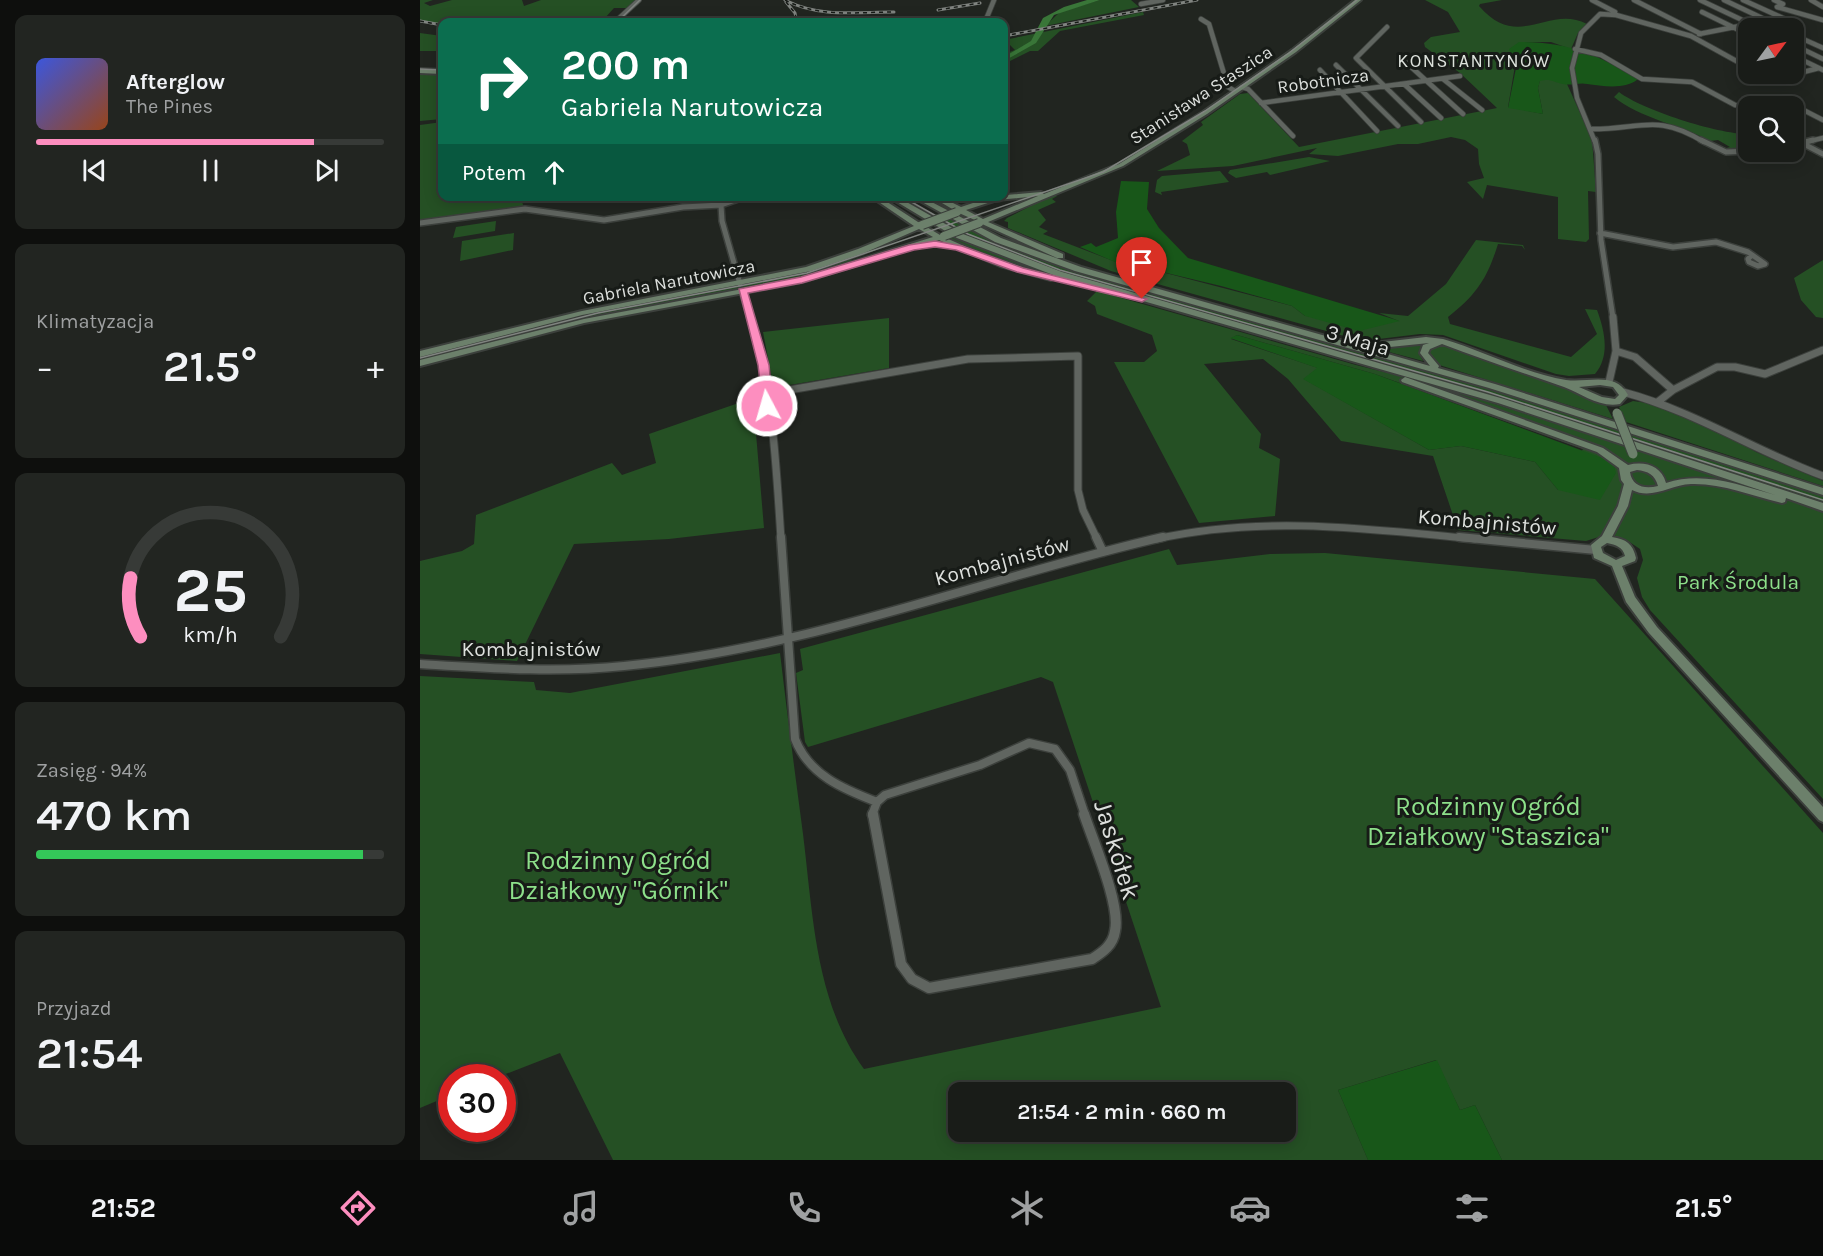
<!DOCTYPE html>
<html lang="pl">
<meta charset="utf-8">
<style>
body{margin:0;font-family:Karla,sans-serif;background:#222521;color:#f1f3f6;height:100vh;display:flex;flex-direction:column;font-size:22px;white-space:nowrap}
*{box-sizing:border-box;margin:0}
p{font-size:20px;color:#9fa1a2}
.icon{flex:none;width:33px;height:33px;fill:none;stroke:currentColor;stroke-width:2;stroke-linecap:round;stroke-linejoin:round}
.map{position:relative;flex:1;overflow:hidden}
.drawer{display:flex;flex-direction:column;gap:15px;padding:15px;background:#0e0f0d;width:420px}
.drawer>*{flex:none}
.top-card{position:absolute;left:18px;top:18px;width:570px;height:183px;border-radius:12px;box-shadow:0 3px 15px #0003,0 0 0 2px #373a37;background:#0b6e4f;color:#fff;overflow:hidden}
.needle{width:39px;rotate:57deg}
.controls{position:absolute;left:1318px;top:18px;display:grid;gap:12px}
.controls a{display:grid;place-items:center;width:66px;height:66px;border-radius:12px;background:#191c18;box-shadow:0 3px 15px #0003,0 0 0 2px #373a37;font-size:30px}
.speed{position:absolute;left:18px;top:1064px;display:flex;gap:12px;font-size:30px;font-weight:700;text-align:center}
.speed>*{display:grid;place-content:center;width:78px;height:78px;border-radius:50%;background:#191c18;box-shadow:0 3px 15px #0003,0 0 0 2px #373a37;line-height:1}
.speed .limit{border:9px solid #d22;background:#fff;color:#111}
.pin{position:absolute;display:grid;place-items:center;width:51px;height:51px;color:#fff;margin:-62px -26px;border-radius:50% 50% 50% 0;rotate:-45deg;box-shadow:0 0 6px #0007}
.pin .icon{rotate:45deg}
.me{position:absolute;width:66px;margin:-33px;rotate:354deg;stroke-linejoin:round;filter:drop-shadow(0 0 4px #0008)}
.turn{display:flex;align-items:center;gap:21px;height:126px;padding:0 24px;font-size:27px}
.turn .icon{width:78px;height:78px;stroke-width:2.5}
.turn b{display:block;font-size:42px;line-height:51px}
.then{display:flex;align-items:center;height:57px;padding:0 24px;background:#0003;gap:12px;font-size:22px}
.big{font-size:45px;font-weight:600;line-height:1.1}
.drawer .tile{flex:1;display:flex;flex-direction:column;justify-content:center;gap:9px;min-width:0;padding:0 21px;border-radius:12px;background:#222521}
.drawer .dial{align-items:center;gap:0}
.dial svg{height:156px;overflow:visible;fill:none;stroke:#373a37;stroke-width:7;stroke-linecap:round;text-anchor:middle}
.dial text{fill:#f1f3f6;stroke:none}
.song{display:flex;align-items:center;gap:18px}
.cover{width:72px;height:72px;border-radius:9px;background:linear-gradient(135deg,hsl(230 70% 55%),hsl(20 70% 35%))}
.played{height:6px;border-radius:3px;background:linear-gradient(90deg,#fd8ebf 80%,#373a37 80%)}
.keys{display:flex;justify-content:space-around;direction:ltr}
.heat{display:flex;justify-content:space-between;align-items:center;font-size:33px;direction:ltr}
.charge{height:9px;border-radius:4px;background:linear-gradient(90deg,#34c759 94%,#373a37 0)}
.trip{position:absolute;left:528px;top:1082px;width:348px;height:60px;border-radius:12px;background:#191c18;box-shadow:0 3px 15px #0003,0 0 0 2px #373a37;font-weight:600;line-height:60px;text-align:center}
.menu{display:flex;height:96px;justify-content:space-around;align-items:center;background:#0a0b0a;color:#9fa1a2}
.menu .icon{width:42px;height:42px}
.menu .current{color:#fd8ebf}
.menu b{font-size:27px;color:#f1f3f6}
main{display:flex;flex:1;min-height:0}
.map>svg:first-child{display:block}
.green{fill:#255024;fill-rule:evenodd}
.forest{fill:#185719}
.water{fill:#397638}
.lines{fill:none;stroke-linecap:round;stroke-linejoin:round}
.street-far4-casing{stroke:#3c403c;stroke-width:6}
.street-far3-casing{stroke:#3c403c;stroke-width:8}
.street-far2-casing{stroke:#3c403c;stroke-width:9}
.street-far1-casing{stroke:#3c403c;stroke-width:11}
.street-casing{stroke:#3c403c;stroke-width:13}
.secondary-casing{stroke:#3c403c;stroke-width:4}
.street-far4{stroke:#606560;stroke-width:4.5}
.street-far3{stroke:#606560;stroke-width:5}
.street-far2{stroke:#606560;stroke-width:7}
.street-far1{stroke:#606560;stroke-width:8}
.street{stroke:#606560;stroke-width:10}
.secondary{fill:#6c806b;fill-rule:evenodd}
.tram{stroke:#808480;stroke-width:1.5}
.rail-casing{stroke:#808480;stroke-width:3}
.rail{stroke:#171b17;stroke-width:1.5;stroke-dasharray:4;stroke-linecap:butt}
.secondary-bridge-far1-casing{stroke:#3c403c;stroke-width:10;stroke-linecap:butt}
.secondary-bridge-casing{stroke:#3c403c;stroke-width:11;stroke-linecap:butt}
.secondary-bridge-far1{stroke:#6c806b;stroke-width:8}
.secondary-bridge{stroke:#6c806b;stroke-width:9}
.route{fill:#fd8ebf;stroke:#a45c7c;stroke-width:1.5}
.labels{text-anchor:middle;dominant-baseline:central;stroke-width:6;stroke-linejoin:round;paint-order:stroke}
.far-neighbourhood-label{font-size:18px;letter-spacing:1.5px;fill:#dee3dd;stroke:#171b17}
.far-street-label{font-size:18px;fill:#dcdfdc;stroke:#171b17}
.street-label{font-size:21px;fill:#dcdfdc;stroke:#171b17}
.park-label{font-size:21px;fill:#8de08a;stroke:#171b17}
.near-park-label{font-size:26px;fill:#8de08a;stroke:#171b17}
.near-street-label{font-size:26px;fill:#dcdfdc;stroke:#171b17}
</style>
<main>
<section class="drawer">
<div class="tile">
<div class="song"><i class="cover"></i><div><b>Afterglow</b><p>The Pines</p></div></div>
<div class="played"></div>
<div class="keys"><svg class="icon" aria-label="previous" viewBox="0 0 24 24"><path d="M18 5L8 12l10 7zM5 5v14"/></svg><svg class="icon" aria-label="pause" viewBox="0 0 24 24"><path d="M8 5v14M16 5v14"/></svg><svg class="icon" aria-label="next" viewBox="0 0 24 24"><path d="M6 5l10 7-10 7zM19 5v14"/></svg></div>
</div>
<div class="tile"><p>Klimatyzacja</p>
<div class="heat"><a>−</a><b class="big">21.5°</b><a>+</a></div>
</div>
<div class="tile dial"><svg viewBox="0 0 100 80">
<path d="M14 69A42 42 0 1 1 86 69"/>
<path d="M14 69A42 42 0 0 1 9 39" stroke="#fd8ebf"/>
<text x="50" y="56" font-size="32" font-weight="700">25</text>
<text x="50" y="72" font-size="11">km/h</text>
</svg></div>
<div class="tile"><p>Zasięg · 94%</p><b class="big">470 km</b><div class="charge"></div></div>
<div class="tile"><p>Przyjazd</p><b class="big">21:54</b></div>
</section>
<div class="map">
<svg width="1403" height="1160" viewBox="0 0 1403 1160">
<rect width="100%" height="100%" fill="#212520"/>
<path class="green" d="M 0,0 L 13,0 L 4,3 L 10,6 L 32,0 L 102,0 L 104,6 L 121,0 L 216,0 L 208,8 L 194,8 L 184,19 L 22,24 L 0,21 Z
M 680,0 L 711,0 L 719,7 L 625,26 L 640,12 Z
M 1005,0 L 1082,0 L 1060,4 L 1059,6 C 1099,52 1128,4 1167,24 L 1158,33 L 1151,49 L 1131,42 L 1099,42 L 1088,107 L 1123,114 L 1118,88 L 1120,80 L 1131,78 L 1147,84 L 1172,139 L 1176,192 L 1168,191 L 1169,239 L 1166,242 L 1138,239 L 1138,197 L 1067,185 L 1063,199 L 1047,182 L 1064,178 L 1059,164 L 1058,149 L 1045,140 L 1031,137 L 998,144 L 978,144 L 918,156 L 889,154 L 897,148 L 813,166 L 737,171 L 770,155 L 767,144 L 762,141 L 783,125 L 781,122 L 820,94 L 828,93 L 879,147 L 1077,108 L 1040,73 L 1005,47 L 1004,43 L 1011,37 L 1040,32 L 1028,12 Z
M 723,12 L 724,15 L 640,31 L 618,51 L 610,51 L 584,64 L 584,54 L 595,50 L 588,43 L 584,43 L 584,40 Z
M 0,33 L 22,36 L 22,51 L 0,51 Z
M 0,72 L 22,74 L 22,119 L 0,121 Z
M 1199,92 C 1222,110 1301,135 1329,134 L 1329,147 L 1299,150 L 1310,147 L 1298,140 L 1290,141 C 1259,124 1221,119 1194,97 Z
M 22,122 L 22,196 L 100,197 L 104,207 L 0,221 L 0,125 Z
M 889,157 L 910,161 L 850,175 L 847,172 L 816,178 L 808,173 L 810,170 Z
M 800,171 L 809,182 L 741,192 L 742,195 L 735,192 L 737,180 L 742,176 Z
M 634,194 L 637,196 L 632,199 L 636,202 L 618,210 L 626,220 L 619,227 L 628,231 L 623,234 L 696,262 L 702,269 L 723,274 L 734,270 L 872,306 L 885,316 L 979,321 L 959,313 L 988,316 L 1026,284 L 1056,240 L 1103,245 L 1105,250 L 1102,246 L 1078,244 C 1067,279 1057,294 1028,317 L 1030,324 L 1151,357 L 1177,334 L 1165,309 L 1177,310 C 1184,329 1191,355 1175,374 L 1149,376 L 1136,374 L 1023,335 L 1000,334 L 942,341 L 691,271 L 588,228 L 588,222 L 584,221 L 587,218 Z
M 527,217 L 592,249 L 638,265 L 1112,400 L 1403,495 L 1403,504 C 1267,459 1131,411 993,372 C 836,327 664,293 516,222 Z
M 76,221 L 75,231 L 33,238 L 36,227 Z
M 94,233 L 93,250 L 40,261 L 42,241 Z
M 536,236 L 601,263 L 652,281 C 612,275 564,260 528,239 Z
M 460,245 L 461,248 L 430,259 L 433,261 L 464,251 L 466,252 L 388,276 L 148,322 L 0,361 L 0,356 L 160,316 L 370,275 Z
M 1403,260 L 1403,318 L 1396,317 L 1381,300 L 1374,278 Z
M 677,291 L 936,365 L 1016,385 L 1381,503 L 1403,513 L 1403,799 L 1230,610 L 1222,597 L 1217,578 L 1223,560 L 1220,549 L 1205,539 L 1185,535 L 1166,541 L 1038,530 L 1013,456 L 921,441 L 868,379 L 843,359 L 784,364 L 841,434 L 839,448 L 860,459 L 855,516 L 779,523 L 694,362 L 724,362 L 737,351 L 732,335 L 677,314 L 675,306 L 667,301 ZM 817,335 L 955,374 L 1163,449 L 1138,490 L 1115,462 L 1041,446 L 1009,450 L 884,379 L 898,368 L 811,339 Z
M 469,318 L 469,368 L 358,387 L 353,384 L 343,332 Z
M 1004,343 L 999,353 L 1003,361 L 958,349 Z
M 1018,345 L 1038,349 L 1130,382 L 1164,392 L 1186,405 L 1193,419 L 1016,364 L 1006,352 Z
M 333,398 L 344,528 L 249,539 L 154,544 L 97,661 L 0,654 L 0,561 L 42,551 L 54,544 L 56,515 L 192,463 L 202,475 L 236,463 L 229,434 Z
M 1213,401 L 1234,404 L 1289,425 L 1336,452 L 1403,481 L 1403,486 L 1206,422 L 1199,407 Z
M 749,549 L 757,565 L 850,554 L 905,553 L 1175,579 L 1403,833 L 1403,1160 L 1082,1160 L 1055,1105 L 1040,1110 L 1016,1060 L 918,1090 L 948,1160 L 193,1160 L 140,1053 L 78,1077 L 32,1077 L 31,1095 L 0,1108 L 0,676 L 114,682 L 116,690 L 150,693 L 360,653 C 367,713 375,773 383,834 C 393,914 395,1002 444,1069 L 741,1007 L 633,682 L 621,677 L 388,747 L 385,742 L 376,673 L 383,670 L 380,649 ZM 538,1092 L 866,1092 L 866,1131 L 538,1131 Z"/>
<path class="forest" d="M 1099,42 C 1149,42 1176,54 1218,79 C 1206,90 1182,86 1167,84 C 1160,82 1151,86 1143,84 C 1133,82 1131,78 1120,81 L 1118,88 L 1123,114 L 1088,108 L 1096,68 L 1089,49 Z
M 701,181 L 729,182 L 727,209 L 739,228 L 768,258 L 980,321 L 939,331 L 885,316 L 872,306 L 801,286 L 734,270 L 723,274 L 702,269 L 695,262 L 660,247 L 671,243 L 676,247 L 698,238 L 696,212 Z
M 817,335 L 955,374 L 1193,462 L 1196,473 L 1180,500 L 1138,490 L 1115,462 L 1041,446 L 1009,450 L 883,379 L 897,368 L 810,338 Z
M 1017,1060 L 1040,1110 L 1055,1105 L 1082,1160 L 948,1160 L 918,1090 Z"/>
<path class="water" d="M 667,0 L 680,0 L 634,15 L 616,43 L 584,61 L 584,57 L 611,41 L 623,18 L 644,7 Z"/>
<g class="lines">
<defs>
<path id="street-far4" d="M 1172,0 L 1195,12
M 1214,0 L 1281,34
M 1280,0 L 1339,28
M 1304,0 L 1361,27
M 1323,0 L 1365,19
M 1354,0 L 1363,4 L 1357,7 L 1403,20
M 1391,0 L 1403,7
M 721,4 L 743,0
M 1282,12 L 1329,35
M 781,19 L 789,24 L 808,87 L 815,91
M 195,22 L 219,0
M 565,22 L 574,0
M 967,27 L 936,58 L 1001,122
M 1279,34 L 1330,24
M 1374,35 L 1403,48
M 1374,45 L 1403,59
M 1155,49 L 1181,55 L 1222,79 L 1272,82 L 1315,105 L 1329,107
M 979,56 L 1043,114
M 1374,56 L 1403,70
M 916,65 L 978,126
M 900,70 L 957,131
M 1339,74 C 1351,79 1362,82 1375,80 L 1365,76 L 1365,80
M 1368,76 L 1399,68
M 1023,79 L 1062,110
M 984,84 L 1021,118
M 822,87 L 828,89 L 873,136
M 1362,99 L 1403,120
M 841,103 L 1040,76
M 1332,106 L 1354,106
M 1172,129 C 1222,129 1237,113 1284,142
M 1374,139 L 1379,142
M 1175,142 L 1157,98 L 1152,68 L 1161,33 L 1180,14 L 1196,15 L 1271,36 L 1329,68
M 1386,142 L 1403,138"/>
<path id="street-far3" d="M 1175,140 L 1178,154 L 1181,240 L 1193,318
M 1281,140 L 1306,152 L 1329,151
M 1376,140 L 1403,154
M 1381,143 L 1393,140
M 301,205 L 302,221 L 320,284
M 0,223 L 105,209 L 184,220 L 263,207 L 301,205 L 327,196
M 1180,233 L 1253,247 L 1296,242 L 1328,252 L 1345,264 L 1338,266 L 1329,262 L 1328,259 L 1332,255
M 322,291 L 330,318"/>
<path id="street-far2" d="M 330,317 C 353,388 356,465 361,539
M 1196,351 L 1215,357 L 1253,390 L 1239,401
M 1189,382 L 1196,351 L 1193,317
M 1253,390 L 1297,367 L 1315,367 L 1345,374 L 1403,350
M 1203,392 C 1274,411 1335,451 1403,476
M 346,394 L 548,359 L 658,356 L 658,490 L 663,510 L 677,539
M 736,539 C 842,515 949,529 1055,539"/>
<path id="street-far1" d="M 361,537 L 375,739 C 389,775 423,789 457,802
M 676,537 L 683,552
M 1039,537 L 1176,550
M 0,664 C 68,668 136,673 204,666 C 388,649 564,578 743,537
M 457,802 L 465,795 L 560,765 L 609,743 L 635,749 L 650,770 L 665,815
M 452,815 L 457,802"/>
<path id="street" d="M 453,814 L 481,964 L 492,979 L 509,988 L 672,959 C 683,952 693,945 695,931 C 701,905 673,841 664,814"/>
<path id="secondary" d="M 935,0 L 941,0 L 876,52 L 787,114 L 703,166 L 568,222 L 643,254 L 643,258 L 637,258 L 562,224 L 556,225 L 557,221 L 539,213 L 534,213 L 534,210 L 510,196 L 519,196 L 541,207 L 574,196 L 621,192 L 624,194 L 699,164 L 783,112 L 872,50 ZM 618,196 L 563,219 L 546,210 L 577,200 Z
M 0,69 L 22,70 L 22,74 L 0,73 Z
M 450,196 L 458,196 L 498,222 L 505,223 L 505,226 L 520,235 L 527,234 L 526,238 L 562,254 L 635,278 L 631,280 L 580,266 L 519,240 L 382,282 L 164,323 L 0,366 L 0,360 L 164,319 L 381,278 L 513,237 L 499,229 L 444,253 L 391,271 L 162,315 L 0,357 L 0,351 L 162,311 L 386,267 L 438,249 L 494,226 Z
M 467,196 L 476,196 L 543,234 L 642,272 L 1084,399 L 1403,503 L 1403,511 L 1366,498 L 1365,502 L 1362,503 C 1332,496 1302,483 1271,484 C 1250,485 1232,500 1212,490 L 1208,506 L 1192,537 C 1206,539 1213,544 1216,558 L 1215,561 L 1202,566 L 1215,597 L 1237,627 L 1403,807 L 1403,822 L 1399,820 L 1229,633 L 1206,602 L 1192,566 L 1174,558 L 1171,545 L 1182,536 L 1198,506 L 1204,484 L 1201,480 L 1199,468 L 1177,452 L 982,382 L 981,380 L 985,377 L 988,378 L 1183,448 L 1208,465 C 1224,461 1241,465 1246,483 C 1284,471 1318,485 1355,495 L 1078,403 L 636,276 L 537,238 ZM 1217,470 C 1228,471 1235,475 1238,486 C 1225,489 1212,487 1210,472 ZM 1187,543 C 1196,545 1203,547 1205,556 L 1196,560 L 1183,553 L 1181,547 Z
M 491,196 L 500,196 L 581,238 L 661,267 L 941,346 L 945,344 L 1006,337 L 1023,339 C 1064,351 1104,373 1146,380 C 1169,383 1195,371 1208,395 L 1200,404 C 1180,408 1162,394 1144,387 C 1103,373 1062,359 1022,344 L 1010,349 L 1008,353 L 1019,366 L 1018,368 L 1075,384 L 1403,488 L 1403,495 L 1069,388 L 655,271 L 575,242 ZM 1009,343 L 1003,345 L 1000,353 L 1010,366 L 950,349 ZM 1180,385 L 1193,387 L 1199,395 L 1195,399 L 1182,397 L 1159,387 Z"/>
</defs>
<use href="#street-far4" class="street-far4-casing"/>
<use href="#street-far3" class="street-far3-casing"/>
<use href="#street-far2" class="street-far2-casing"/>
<use href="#street-far1" class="street-far1-casing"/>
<use href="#street" class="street-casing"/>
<use href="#secondary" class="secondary-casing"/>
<use href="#street-far4" class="street-far4"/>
<use href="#street-far3" class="street-far3"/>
<use href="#street-far2" class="street-far2"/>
<use href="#street-far1" class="street-far1"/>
<use href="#street" class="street"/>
<use href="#secondary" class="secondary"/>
<path class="tram" d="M 197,22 L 220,0
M 0,69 L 22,70
M 481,196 L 548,234 L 640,270 L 1068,392 L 1403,500
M 0,358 L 178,313 L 387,273 L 683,172 L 785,111 L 869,53 L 937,0"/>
<defs>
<path id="rail" d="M 365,0 C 399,18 437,12 474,12
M 366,2 L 375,13 L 377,22
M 518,10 L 560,3
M 0,21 L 22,25
M 584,36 L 777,0"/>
</defs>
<use href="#rail" class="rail-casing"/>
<use href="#rail" class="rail"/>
<defs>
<path id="secondary-bridge-far1" d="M 502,225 L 537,212
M 524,236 L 559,223"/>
<path id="secondary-bridge" d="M 1197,413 L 1213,454"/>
</defs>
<use href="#secondary-bridge-far1" class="secondary-bridge-far1-casing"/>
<use href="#secondary-bridge" class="secondary-bridge-casing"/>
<use href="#secondary-bridge-far1" class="secondary-bridge-far1"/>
<use href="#secondary-bridge" class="secondary-bridge"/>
</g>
<path class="route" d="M 515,241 L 542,246 L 603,268 L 727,299 L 722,302 L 597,272 L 536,250 L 515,247 L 494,250 L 382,283 L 328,293 L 349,365 L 353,406 L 351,409 L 343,409 L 338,365 L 319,289 L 381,277 L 489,245 Z"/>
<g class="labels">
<g class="far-neighbourhood-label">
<text x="1054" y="61">KONSTANTYNÓW</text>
</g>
<g class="far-street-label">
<text transform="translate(903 81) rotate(-8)">Robotnicza</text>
<text transform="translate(781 95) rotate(-33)">Stanisława Staszica</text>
<text transform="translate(249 282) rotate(-11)">Gabriela Narutowicza</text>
</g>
<g class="street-label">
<text transform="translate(938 340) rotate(16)">3 Maja</text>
<text transform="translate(1067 522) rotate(5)">Kombajnistów</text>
<text transform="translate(582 561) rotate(-15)">Kombajnistów</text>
<text x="111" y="649">Kombajnistów</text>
</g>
<g class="park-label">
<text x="1318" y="582">Park Środula</text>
</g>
<g class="near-park-label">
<text x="1068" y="806">Rodzinny Ogród<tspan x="1068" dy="30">Działkowy "Staszica"</tspan></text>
<text x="198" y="860">Rodzinny Ogród<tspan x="198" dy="30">Działkowy "Górnik"</tspan></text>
</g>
<g class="near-street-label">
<text transform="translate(697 850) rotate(73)">Jaskółek</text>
</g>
</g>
</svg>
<div class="controls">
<a><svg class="needle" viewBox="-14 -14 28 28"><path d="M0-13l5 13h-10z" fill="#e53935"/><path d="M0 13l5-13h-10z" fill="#9fa1a2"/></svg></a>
<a><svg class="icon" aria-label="search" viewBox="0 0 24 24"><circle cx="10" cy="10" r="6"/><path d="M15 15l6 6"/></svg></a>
</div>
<div class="speed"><div class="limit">30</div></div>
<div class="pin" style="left:722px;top:299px;background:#d93025"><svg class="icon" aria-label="arrive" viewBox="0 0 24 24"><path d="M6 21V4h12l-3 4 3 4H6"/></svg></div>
<svg class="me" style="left:347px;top:406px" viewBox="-20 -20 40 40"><circle r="17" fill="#fd8ebf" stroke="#fff" stroke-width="3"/><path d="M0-11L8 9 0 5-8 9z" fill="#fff"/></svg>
<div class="trip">21:54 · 2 min · 660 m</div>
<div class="top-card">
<div class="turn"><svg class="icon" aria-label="right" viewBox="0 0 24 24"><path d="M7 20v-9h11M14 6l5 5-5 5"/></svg><div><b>200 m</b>Gabriela Narutowicza</div></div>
<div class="then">Potem<svg class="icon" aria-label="ahead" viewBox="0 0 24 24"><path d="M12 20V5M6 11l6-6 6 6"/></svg></div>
</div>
</div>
</main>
<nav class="menu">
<b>21:52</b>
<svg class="icon current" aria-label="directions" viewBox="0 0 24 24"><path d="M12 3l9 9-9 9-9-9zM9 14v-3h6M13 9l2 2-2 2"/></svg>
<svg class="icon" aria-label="music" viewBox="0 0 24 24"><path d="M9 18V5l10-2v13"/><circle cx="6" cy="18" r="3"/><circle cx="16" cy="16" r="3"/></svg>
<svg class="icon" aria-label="phone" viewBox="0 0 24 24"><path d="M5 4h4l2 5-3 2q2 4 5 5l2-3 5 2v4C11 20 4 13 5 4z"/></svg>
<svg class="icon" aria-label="climate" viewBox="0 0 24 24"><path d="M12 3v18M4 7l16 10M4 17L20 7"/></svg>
<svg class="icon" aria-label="car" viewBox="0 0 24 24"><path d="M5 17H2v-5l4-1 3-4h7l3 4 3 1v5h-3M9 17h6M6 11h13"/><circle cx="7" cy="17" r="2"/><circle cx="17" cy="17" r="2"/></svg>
<svg class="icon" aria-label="filters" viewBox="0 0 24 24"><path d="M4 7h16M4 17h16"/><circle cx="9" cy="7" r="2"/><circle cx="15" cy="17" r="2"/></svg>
<b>21.5°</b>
</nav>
